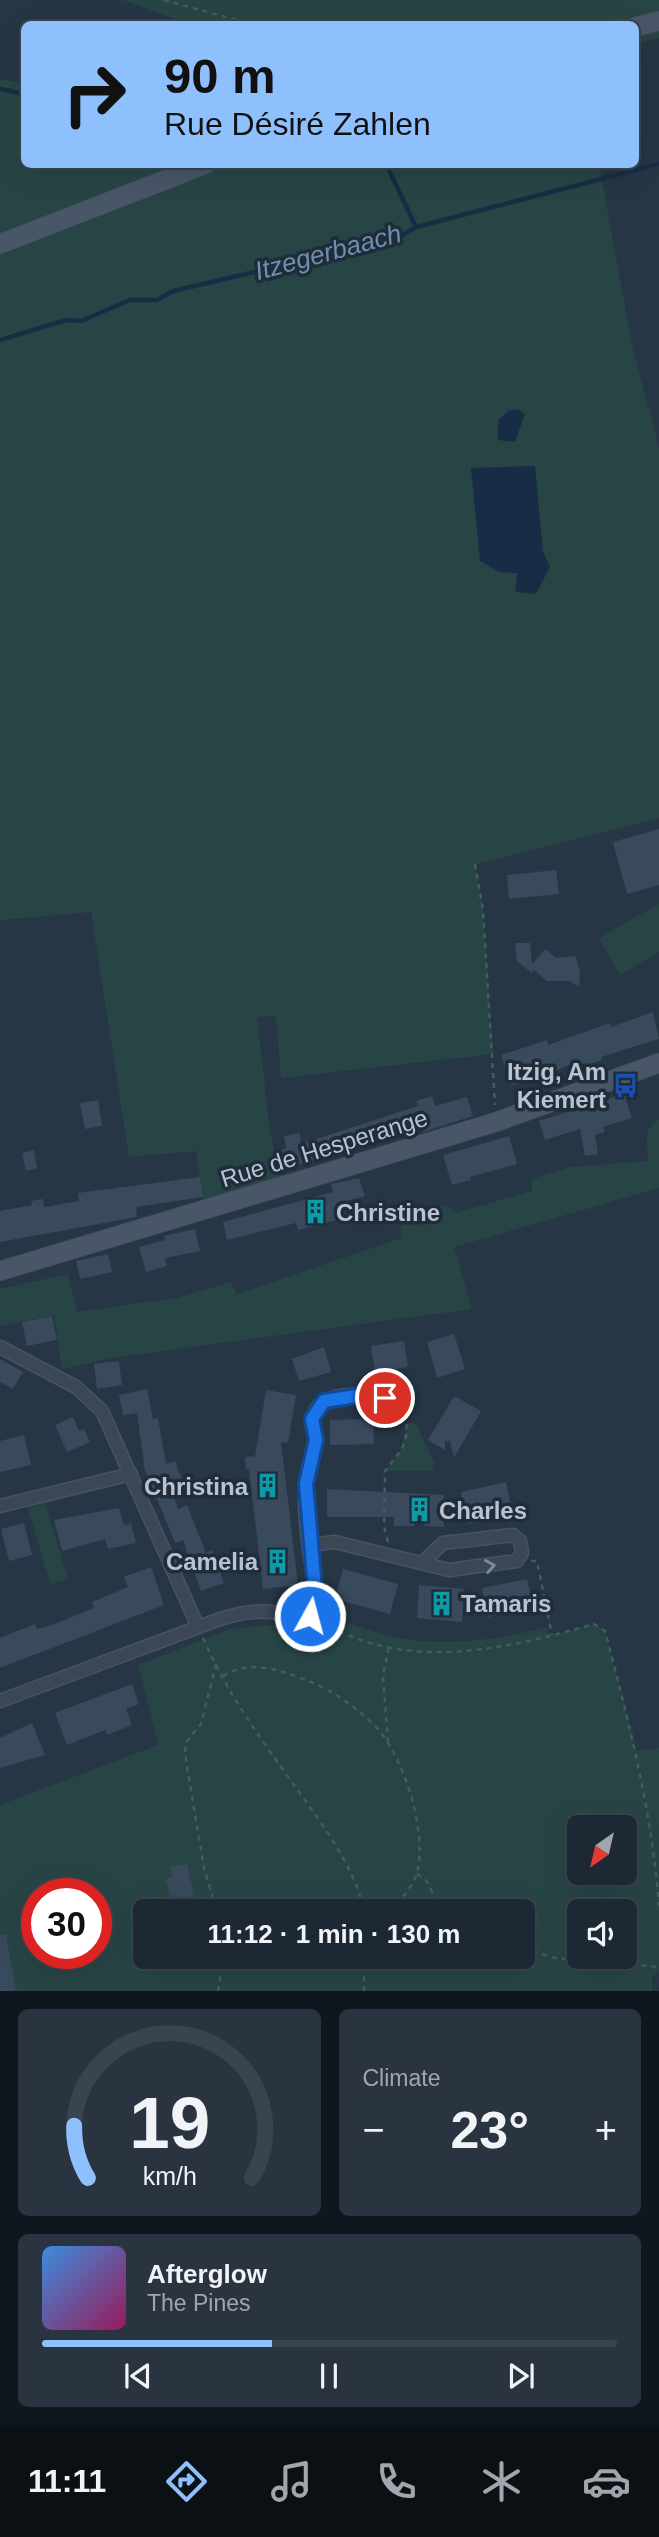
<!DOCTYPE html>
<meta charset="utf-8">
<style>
body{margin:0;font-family:Helvetica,sans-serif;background:#293440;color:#f1f3f6;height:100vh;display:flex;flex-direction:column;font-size:26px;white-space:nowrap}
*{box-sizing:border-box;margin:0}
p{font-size:23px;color:#a0a6ac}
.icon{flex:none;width:38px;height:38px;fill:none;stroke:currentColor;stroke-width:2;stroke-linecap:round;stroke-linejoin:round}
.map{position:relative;height:1991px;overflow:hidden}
.side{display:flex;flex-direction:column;gap:18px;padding:18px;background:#0f161d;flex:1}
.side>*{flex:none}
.top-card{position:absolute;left:21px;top:21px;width:618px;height:147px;border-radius:10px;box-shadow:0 7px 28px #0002,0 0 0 2px #3a444f;background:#8ec0fd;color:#111;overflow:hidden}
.needle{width:46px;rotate:214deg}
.buttons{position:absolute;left:567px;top:1815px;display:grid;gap:14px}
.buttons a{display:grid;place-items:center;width:70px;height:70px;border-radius:10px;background:#1c2834;box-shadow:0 7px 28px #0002,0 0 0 2px #3a444f;font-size:35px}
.speed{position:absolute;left:21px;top:1878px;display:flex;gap:14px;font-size:35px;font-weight:700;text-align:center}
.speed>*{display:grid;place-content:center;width:91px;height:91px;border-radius:50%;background:#1c2834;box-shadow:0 7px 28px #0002,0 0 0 2px #3a444f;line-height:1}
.speed .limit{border:10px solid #d22;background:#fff;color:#111}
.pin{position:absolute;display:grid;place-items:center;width:60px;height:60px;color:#fff;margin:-30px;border:4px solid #fff;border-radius:50%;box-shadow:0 2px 7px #0007}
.me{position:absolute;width:77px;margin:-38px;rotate:7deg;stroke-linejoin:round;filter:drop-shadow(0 0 5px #0008)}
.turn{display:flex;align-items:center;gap:24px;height:147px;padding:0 28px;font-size:32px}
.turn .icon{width:91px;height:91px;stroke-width:2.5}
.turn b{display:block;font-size:49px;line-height:60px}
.big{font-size:52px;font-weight:800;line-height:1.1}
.side .card{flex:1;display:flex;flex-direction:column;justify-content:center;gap:10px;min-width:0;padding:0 24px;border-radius:10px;background:#293440}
.side .dial{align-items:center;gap:0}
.dial svg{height:182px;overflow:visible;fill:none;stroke:#3a444f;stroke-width:7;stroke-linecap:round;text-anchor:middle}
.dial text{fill:#f1f3f6;stroke:none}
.song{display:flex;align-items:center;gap:21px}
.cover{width:84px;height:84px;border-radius:10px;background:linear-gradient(135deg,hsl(210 70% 55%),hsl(330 70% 35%))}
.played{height:7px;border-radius:4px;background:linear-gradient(90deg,#8ec0fd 40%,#3a444f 40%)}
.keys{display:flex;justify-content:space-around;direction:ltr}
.heat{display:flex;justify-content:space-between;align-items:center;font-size:38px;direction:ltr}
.side .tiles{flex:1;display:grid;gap:18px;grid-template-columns:1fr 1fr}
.card:last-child{grid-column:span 2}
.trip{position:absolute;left:133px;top:1899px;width:402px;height:70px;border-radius:10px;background:#1c2834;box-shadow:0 7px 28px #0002,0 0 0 2px #3a444f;font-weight:800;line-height:70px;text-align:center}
.menu{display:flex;height:112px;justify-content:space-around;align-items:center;background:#0b1015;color:#a0a6ac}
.menu .icon{width:49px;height:49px}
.menu .active{color:#8ec0fd}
.menu b{font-size:32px;color:#f1f3f6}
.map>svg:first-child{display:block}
.green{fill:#284546;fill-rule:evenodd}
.water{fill:#182d45}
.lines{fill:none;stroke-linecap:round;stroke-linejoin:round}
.stream{stroke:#182d45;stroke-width:4.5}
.building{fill:#384a5c}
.minor-casing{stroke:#475361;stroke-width:15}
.secondary-casing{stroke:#475361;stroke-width:20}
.path{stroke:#425d5e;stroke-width:2.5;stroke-dasharray:5 5;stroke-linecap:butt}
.minor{stroke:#3b4755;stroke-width:12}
.secondary{stroke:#495668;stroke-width:18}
.oneway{stroke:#808b98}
.route-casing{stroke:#114b97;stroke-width:18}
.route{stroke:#1a73e8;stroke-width:12}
.labels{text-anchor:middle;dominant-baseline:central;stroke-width:7;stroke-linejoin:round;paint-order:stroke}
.poi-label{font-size:24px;font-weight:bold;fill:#b9c2ce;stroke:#1f2c3a;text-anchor:end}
.street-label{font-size:24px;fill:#b9c2ce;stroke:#1f2c3a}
.water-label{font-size:26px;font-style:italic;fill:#708fae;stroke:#1f2c3a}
</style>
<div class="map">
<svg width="659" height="1991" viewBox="0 0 659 1991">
<rect width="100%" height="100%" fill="#263645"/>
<path class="green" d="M 123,0 L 659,0 L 659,38 L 635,44 L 635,24 L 189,24 Z
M 0,79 L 24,83 L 24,164 L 599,165 L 632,344 L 659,448 L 659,818 L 475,864 L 483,910 L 493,1054 L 281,1078 L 276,1016 L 257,1017 L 270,1131 L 280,1178 L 203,1201 L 196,1151 L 129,1157 L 91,912 L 0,920 Z
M 659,904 L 659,952 L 620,975 L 599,938 Z
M 659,1119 L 659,1188 L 454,1247 L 472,1309 L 118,1357 L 62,1369 L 54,1315 L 0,1326 L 0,1289 L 68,1274 L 77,1312 L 176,1298 L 231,1282 L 237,1294 L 402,1238 L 400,1209 L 447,1206 L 456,1213 L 532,1191 L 532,1179 L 571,1167 L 649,1161 C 647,1142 641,1131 659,1119 Z
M 407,1422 L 416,1424 L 434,1462 L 433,1471 L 385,1471 L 402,1449 Z
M 45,1503 L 68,1579 L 50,1584 L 28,1508 Z
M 331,1617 C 351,1624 372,1632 394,1637 C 439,1647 502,1640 546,1627 L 550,1636 L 594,1624 L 605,1631 L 637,1751 L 659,1748 L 659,1971 L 652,1977 L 652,1991 L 0,1991 L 0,1805 L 158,1745 L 138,1665 L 230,1629 L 271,1625 L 334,1630 ZM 579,1827 L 625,1827 L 625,1872 L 579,1872 ZM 37,1894 L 96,1894 L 96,1953 L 37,1953 ZM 145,1911 L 523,1911 L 523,1956 L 145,1956 ZM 579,1911 L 625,1911 L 625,1956 L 579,1956 Z"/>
<path class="water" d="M 518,409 L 525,414 L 515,442 L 498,440 L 498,420 L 508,411 Z
M 535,466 L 543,551 L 550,567 L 536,594 L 515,592 L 517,573 L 499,572 L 480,561 L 471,468 Z"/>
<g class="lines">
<path class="stream" d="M 0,89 L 24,94
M 386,164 L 416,227
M 0,340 L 66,320 L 81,321 L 130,300 L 157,300 L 173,291 L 289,264 L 300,257 L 399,237 L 416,227 L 659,164"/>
</g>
<path class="building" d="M 659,829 L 659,885 L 627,894 L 613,842 Z
M 556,870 L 559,894 L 509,899 L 507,875 Z
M 515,943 L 530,943 L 532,964 L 546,949 L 556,958 L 575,956 L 580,971 L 579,987 L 570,981 L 547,981 L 533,969 L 533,974 L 517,961 Z
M 653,1012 L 659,1039 L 601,1057 L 602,1060 L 586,1066 L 585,1063 L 573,1068 L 572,1064 L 534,1080 L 511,1085 L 501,1055 L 547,1040 L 548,1045 L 610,1023 L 611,1027 Z
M 624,1094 L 632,1118 L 603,1127 L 605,1132 L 595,1135 L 598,1154 L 585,1156 L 580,1129 L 545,1140 L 539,1121 Z
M 432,1096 L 435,1106 L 467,1097 L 473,1116 L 423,1132 L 421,1127 L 285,1169 L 280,1150 L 286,1149 L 284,1136 L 300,1133 L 301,1144 L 418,1106 L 416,1101 Z
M 98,1100 L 102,1126 L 85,1129 L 80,1103 Z
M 509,1136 L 517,1164 L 470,1177 L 471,1180 L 452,1185 L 443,1155 Z
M 34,1150 L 37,1168 L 26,1171 L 22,1153 Z
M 200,1177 L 203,1197 L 136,1207 L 137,1217 L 0,1242 L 0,1211 L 32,1205 L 31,1201 L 43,1199 L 44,1207 L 79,1201 L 78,1193 Z
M 359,1178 L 365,1196 L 336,1204 L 341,1219 L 298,1230 L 296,1223 L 227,1240 L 223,1222 L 333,1192 L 331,1184 Z
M 195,1229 L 200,1251 L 165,1258 L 167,1266 L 146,1272 L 139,1247 L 165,1240 L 164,1236 Z
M 108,1254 L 112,1272 L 80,1279 L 76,1261 Z
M 52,1316 L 57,1340 L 27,1346 L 22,1322 Z
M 454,1334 L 465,1369 L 437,1378 L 427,1342 Z
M 404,1341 L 408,1367 L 375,1372 L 371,1346 Z
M 324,1347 L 331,1372 L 299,1381 L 292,1359 Z
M 0,1359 L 23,1372 L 13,1389 L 0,1382 Z
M 119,1361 L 122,1385 L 97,1389 L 94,1364 Z
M 147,1389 L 153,1419 L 158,1418 L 166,1464 L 175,1461 L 182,1480 L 170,1484 L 178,1509 L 187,1505 L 206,1553 L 212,1550 L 224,1583 L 201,1591 L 183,1540 L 175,1543 L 157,1499 L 155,1500 L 145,1471 L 137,1413 L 123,1415 L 119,1395 Z
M 266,1390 L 296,1395 L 288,1443 L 281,1442 L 298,1585 L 263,1589 L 249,1469 L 246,1469 L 245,1457 L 255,1456 Z
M 454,1396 L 481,1411 L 454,1458 L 450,1441 L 445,1441 L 445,1450 L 428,1440 Z
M 73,1417 L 79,1431 L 84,1429 L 90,1442 L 67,1452 L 55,1425 Z
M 373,1419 L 374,1444 L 330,1445 L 330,1420 Z
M 24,1435 L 31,1465 L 0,1472 L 0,1441 Z
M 506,1482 L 513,1514 L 467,1524 L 461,1492 Z
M 327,1489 L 444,1495 L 444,1527 L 424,1526 L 425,1514 L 417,1513 L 414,1526 L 394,1526 L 394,1517 L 327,1517 Z
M 119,1508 L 124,1525 L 131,1524 L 136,1543 L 108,1549 L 105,1539 L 62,1551 L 54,1520 Z
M 24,1523 L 32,1555 L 9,1561 L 1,1529 Z
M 151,1567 L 164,1605 L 0,1668 L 0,1638 L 35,1624 L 37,1629 L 52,1625 L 94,1608 L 92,1602 L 128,1587 L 124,1577 Z
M 343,1569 L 398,1584 L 390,1614 L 335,1599 Z
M 527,1579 L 534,1608 L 488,1617 L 482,1588 Z
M 419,1585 L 464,1589 L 462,1622 L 417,1618 Z
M 132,1684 L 139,1704 L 126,1709 L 132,1725 L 107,1735 L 105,1730 L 67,1745 L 55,1713 Z
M 32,1723 L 45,1755 L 0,1768 L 0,1738 Z
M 187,1864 L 197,1911 L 173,1911 L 166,1879 L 173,1877 L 170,1867 Z
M 0,1935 L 6,1935 L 16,1991 L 0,1991 Z"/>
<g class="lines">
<defs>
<path id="minor" d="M 0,1347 L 76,1387 L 102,1411 L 198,1627
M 0,1506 L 131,1474
M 311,1545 L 335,1542 L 449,1570 L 517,1561 L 522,1553 L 520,1541 L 513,1535 L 443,1543 L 424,1561
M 0,1701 L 220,1619 C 237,1614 253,1610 271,1612 C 284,1614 297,1620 310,1616 L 316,1601 C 312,1563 302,1520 306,1483 C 308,1469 315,1455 315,1441 C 316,1427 307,1413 323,1402 C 344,1388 383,1398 407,1400"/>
<path id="secondary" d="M 635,27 L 659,21
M 0,244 L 206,164
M 0,1271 L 496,1122 L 659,1063"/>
</defs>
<use href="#minor" class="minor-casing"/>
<use href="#secondary" class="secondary-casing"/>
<path class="path" d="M 164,0 L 252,24
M 475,864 L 483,910 L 495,1105
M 388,1542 L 384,1526 L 385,1471 L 402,1449 L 406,1437 L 407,1413
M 531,1561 L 537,1561 L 552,1635
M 322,1622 C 407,1673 506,1649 594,1624 L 605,1631 C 629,1722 652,1812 659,1906
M 203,1638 C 226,1692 262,1741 297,1789 C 323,1826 354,1865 364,1911
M 216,1664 L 201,1724 L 186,1742 L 185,1754 L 204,1868 L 217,1911
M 223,1676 C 246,1662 270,1667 295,1676 C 325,1686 349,1701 372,1723 C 403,1751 428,1833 417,1873 C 412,1889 400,1900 388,1911
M 388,1742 L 383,1676 L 389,1646
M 417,1874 L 426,1880 L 442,1911
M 523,1949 L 555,1958 L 659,1967
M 218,1991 L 224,1956
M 364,1991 L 364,1956"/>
<use href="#minor" class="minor"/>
<use href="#secondary" class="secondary"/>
</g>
<defs><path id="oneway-chevron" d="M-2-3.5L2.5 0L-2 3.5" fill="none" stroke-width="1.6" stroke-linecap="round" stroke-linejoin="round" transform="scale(1.75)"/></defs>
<use class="oneway" href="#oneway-chevron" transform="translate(490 1566) rotate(-10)"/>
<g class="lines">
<defs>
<path id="route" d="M 310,1616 L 316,1601 L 306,1484 L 316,1440 L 312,1419 L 324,1401 L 363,1395 L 385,1398"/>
</defs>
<use href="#route" class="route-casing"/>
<use href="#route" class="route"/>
</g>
<defs>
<symbol id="bus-bare" viewBox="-9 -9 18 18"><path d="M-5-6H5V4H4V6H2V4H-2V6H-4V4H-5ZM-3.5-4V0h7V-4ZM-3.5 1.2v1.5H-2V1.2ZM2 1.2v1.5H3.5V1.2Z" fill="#1a4fb4" stroke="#1f2c3a" stroke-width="2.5" paint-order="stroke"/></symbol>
<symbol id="building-bare" viewBox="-9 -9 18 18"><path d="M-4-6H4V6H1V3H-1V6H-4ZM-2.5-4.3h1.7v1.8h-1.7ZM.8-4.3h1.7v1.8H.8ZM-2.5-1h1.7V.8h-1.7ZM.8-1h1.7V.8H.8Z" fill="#0f9aa8" stroke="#1f2c3a" stroke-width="2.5" paint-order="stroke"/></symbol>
</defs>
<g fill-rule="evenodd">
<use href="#bus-bare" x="608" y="1068" width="35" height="35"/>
<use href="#building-bare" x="298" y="1194" width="35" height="35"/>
<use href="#building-bare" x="250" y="1468" width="35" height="35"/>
<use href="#building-bare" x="402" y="1492" width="35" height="35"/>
<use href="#building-bare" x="260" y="1544" width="35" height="35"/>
<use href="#building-bare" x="424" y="1586" width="35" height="35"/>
</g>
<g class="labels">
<g class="poi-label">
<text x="606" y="1071">Itzig, Am<tspan x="606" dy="28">Kiemert</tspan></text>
<text x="336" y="1212" text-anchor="start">Christine</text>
<text x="248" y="1486">Christina</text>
<text x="439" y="1510" text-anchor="start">Charles</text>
<text x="258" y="1561">Camelia</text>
<text x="461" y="1603" text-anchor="start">Tamaris</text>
</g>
<g class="street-label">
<text transform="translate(324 1148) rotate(-17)">Rue de Hesperange</text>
</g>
<g class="water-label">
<text transform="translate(328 252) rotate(-15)">Itzegerbaach</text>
</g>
</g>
</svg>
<div class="buttons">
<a><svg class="needle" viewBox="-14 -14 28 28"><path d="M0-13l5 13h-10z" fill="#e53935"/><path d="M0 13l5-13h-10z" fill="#a0a6ac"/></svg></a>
<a><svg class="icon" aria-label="sound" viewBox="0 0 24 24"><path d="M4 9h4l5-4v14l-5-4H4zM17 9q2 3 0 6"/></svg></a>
</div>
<div class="speed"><div class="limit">30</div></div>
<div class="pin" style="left:385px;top:1398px;background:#d93025"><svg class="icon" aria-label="arrive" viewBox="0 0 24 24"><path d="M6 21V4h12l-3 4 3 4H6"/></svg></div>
<svg class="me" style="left:310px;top:1616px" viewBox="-20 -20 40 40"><circle r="17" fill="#1a73e8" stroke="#fff" stroke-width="3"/><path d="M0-11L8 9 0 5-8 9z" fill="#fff"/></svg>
<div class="trip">11:12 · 1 min · 130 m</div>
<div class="top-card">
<div class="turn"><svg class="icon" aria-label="right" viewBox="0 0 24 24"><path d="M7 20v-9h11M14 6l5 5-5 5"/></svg><div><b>90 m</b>Rue Désiré Zahlen</div></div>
</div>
</div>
<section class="side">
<div class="tiles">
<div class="card dial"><svg viewBox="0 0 100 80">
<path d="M14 69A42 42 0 1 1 86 69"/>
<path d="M14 69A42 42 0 0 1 8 46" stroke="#8ec0fd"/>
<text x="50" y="56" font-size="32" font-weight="700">19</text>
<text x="50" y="72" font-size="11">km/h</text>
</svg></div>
<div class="card"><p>Climate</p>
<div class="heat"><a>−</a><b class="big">23°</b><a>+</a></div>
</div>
<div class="card">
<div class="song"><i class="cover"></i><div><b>Afterglow</b><p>The Pines</p></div></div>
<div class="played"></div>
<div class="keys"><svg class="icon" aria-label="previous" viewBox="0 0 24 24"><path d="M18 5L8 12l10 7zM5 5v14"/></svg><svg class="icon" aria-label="pause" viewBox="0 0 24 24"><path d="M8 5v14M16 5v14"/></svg><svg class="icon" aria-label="next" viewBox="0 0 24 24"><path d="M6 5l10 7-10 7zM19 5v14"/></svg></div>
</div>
</div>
</section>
<nav class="menu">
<b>11:11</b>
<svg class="icon active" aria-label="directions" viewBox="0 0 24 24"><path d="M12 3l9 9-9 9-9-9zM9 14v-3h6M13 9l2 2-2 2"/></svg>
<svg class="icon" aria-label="music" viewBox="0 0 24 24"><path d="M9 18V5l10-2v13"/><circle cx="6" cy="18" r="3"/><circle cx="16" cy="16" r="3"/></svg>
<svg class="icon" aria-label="phone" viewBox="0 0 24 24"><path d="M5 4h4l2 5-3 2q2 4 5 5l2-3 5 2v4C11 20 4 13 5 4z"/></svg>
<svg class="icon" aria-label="climate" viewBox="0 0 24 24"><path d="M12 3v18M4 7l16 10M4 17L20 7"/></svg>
<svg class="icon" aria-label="car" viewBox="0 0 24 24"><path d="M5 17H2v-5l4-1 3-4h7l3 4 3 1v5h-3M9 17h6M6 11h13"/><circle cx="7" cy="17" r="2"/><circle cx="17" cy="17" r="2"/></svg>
</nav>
